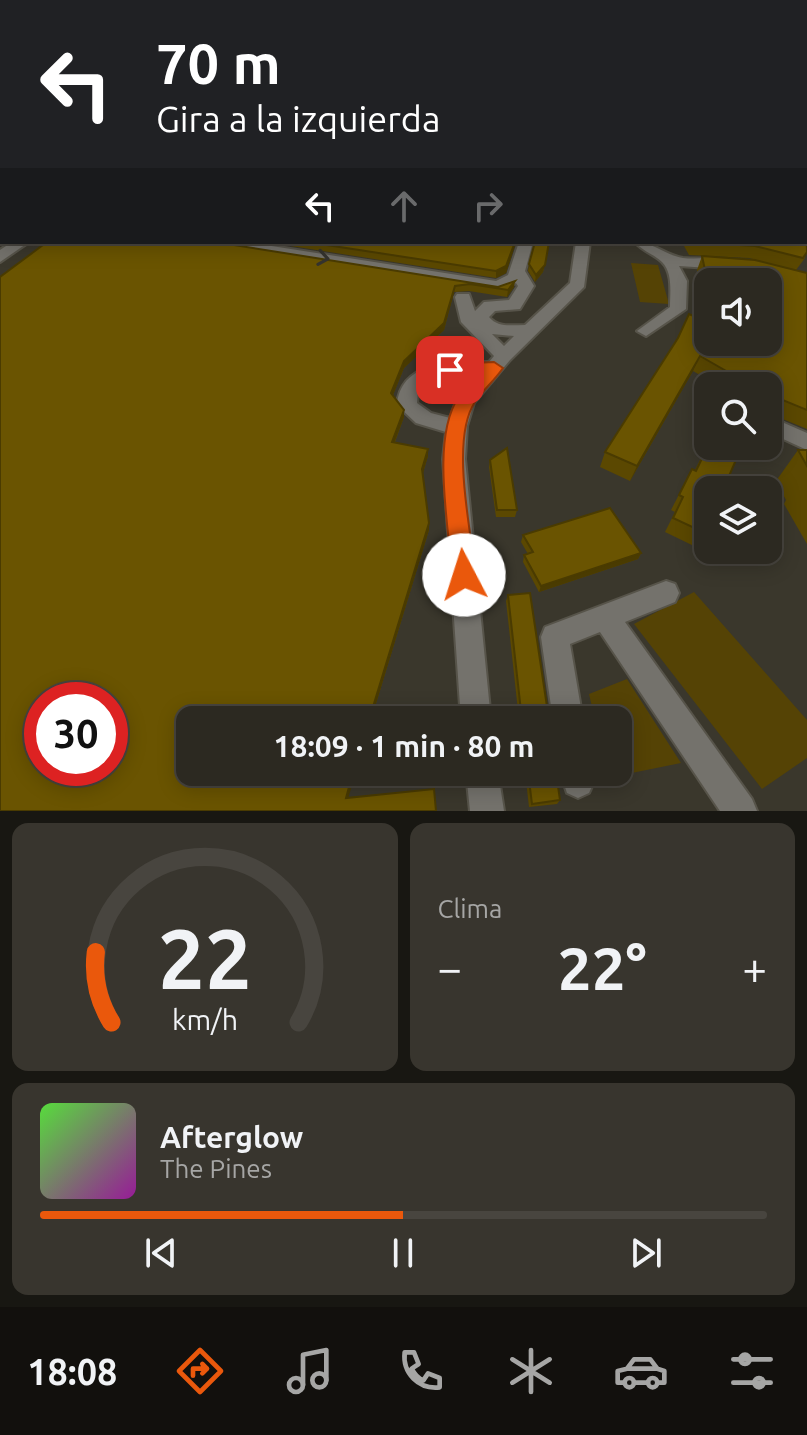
<!DOCTYPE html>
<html lang="es">
<meta charset="utf-8">
<style>
body{margin:0;font-family:Ubuntu,sans-serif;background:#38352e;color:#f1f3f6;height:100vh;display:flex;flex-direction:column;font-size:30px;white-space:nowrap}
*{box-sizing:border-box;margin:0}
p{font-size:26px;color:#a6a6a5}
.icon{flex:none;width:44px;height:44px;fill:none;stroke:currentColor;stroke-width:2;stroke-linecap:round;stroke-linejoin:round}
.map{position:relative;height:811px;overflow:hidden}
.drawer{display:flex;flex-direction:column;gap:12px;padding:12px;background:#181712;flex:1}
.drawer>*{flex:none}
.top-card{position:absolute;left:0px;top:0px;width:808px;height:244px;box-shadow:0 4px 20px #0003,0 0 0 2px #48453f;background:#202124;color:#fff;overflow:hidden}
.controls{position:absolute;left:694px;top:268px;display:grid;gap:16px}
.controls a{display:grid;place-items:center;width:88px;height:88px;border-radius:16px;background:#2c2921;box-shadow:0 4px 20px #0003,0 0 0 2px #48453f;font-size:40px}
.speed{position:absolute;left:24px;top:682px;display:flex;gap:16px;font-size:40px;font-weight:700;text-align:center}
.speed>*{display:grid;place-content:center;width:104px;height:104px;border-radius:50%;background:#2c2921;box-shadow:0 4px 20px #0003,0 0 0 2px #48453f;line-height:1}
.speed .limit{border:12px solid #d22;background:#fff;color:#111}
.pin{position:absolute;display:grid;place-items:center;width:68px;height:68px;color:#fff;margin:-34px;border-radius:16px;box-shadow:0 4px 12px #0006}
.me{position:absolute;width:88px;margin:-44px;rotate:355deg;stroke-linejoin:round;filter:drop-shadow(0 0 6px #0008)}
.turn{display:flex;align-items:center;gap:28px;height:168px;padding:0 24px;font-size:36px}
.turn .icon{width:104px;height:104px;stroke-width:2.5}
.turn b{display:block;font-size:56px;line-height:68px}
.lanes{display:flex;align-items:center;height:76px;padding:0 24px;background:#0003;justify-content:center;gap:40px;direction:ltr}
.lanes .off{opacity:.35}
.big{font-size:60px;font-weight:600;line-height:1.1}
.drawer .tile{flex:1;display:flex;flex-direction:column;justify-content:center;gap:12px;min-width:0;padding:0 28px;border-radius:16px;background:#38352e}
.drawer .dial{align-items:center;gap:0}
.dial svg{height:208px;overflow:visible;fill:none;stroke:#48453f;stroke-width:7;stroke-linecap:round;text-anchor:middle}
.dial text{fill:#f1f3f6;stroke:none}
.song{display:flex;align-items:center;gap:24px}
.cover{width:96px;height:96px;border-radius:12px;background:linear-gradient(135deg,hsl(110 70% 55%),hsl(300 70% 35%))}
.played{height:8px;border-radius:4px;background:linear-gradient(90deg,#ea580c 50%,#48453f 50%)}
.keys{display:flex;justify-content:space-around;direction:ltr}
.heat{display:flex;justify-content:space-between;align-items:center;font-size:44px;direction:ltr}
.drawer .tiles{flex:1;display:grid;gap:12px;grid-template-columns:1fr 1fr}
.tile:last-child{grid-column:span 2}
.trip{position:absolute;left:176px;top:706px;width:456px;height:80px;border-radius:16px;background:#2c2921;box-shadow:0 4px 20px #0003,0 0 0 2px #48453f;font-weight:600;line-height:80px;text-align:center}
.tab-bar{display:flex;height:128px;justify-content:space-around;align-items:center;background:#12100d;color:#a6a6a5}
.tab-bar .icon{width:56px;height:56px}
.tab-bar .current{color:#ea580c}
.tab-bar b{font-size:36px;color:#f1f3f6}
.map>svg:first-child{display:block}
.green{fill:#554305}
.lines{fill:none;stroke-linecap:round;stroke-linejoin:round}
.minor-casing{stroke:#57544a;stroke-width:4}
.highway-casing{stroke:#57544a;stroke-width:4}
.minor{fill:#74726c;fill-rule:evenodd}
.highway{fill:#c7c2b5;fill-rule:evenodd}
.wall{fill:#5b4801}
.shaded-wall{fill:#4a3b01}
.building{fill:#6a5401;stroke:#4a3b01;stroke-width:2;fill-rule:evenodd}
.oneway{stroke:#35332e}
.route{fill:#ea580c;stroke:#983908;stroke-width:2}
</style>
<div class="map">
<svg width="807" height="811" viewBox="0 0 807 811">
<rect width="100%" height="100%" fill="#3a372c"/>
<path class="green" d="M 631,263 L 658,265 L 669,304 L 640,302 Z
M 694,592 L 807,720 L 807,758 L 762,789 L 634,624 Z
M 627,679 L 681,763 L 607,778 L 606,772 L 618,772 L 618,720 L 595,720 L 589,694 Z"/>
<g class="lines">
<defs>
<path id="minor" d="M 806,188 L 807,188 L 807,197 L 806,197 Z
M 2,193 L 2,201 L 0,202 L 0,194 Z
M 12,242 L 29,242 L 0,262 L 0,250 Z
M 211,242 L 246,242 L 496,281 L 508,275 L 519,242 L 533,242 L 525,271 L 534,286 L 520,309 L 495,311 L 489,317 C 498,328 512,325 525,325 L 570,283 L 576,242 L 590,242 L 584,287 L 510,360 L 474,403 L 467,426 L 465,459 L 491,720 L 461,720 L 443,459 L 446,432 L 416,423 L 397,405 C 401,360 453,362 489,362 L 494,356 L 461,322 L 455,297 L 457,294 L 469,294 L 475,311 L 484,302 L 509,300 L 518,286 L 516,283 L 498,291 L 218,246 ZM 492,334 L 514,336 L 504,346 ZM 477,374 L 458,396 L 450,418 L 431,413 L 417,403 L 418,392 L 421,386 L 440,377 Z
M 635,242 C 654,242 664,255 683,258 C 698,260 721,255 733,264 L 725,269 L 679,266 L 687,281 L 686,309 L 646,336 L 637,331 L 670,307 C 670,292 673,273 662,262 C 654,254 642,251 635,242 Z
M 768,416 L 807,433 L 807,450 L 768,432 Z
M 666,581 L 675,584 L 679,593 L 675,602 L 625,622 L 752,799 L 757,811 L 720,811 L 600,632 L 570,644 L 583,720 L 553,720 L 541,637 L 545,627 Z
M 466,772 L 498,772 L 504,811 L 470,811 Z
M 560,772 L 592,772 L 594,782 L 589,793 L 578,798 L 567,793 Z"/>
<path id="highway" d="M 0,222 L 2,222 L 0,234 Z"/>
</defs>
<use href="#minor" class="minor-casing"/>
<use href="#highway" class="highway-casing"/>
<use href="#minor" class="minor"/>
<use href="#highway" class="highway"/>
</g>
<path class="wall" d="M 47,242 L 498,287 L 514,287 L 507,297 L 469,291 L 454,292 L 444,330 L 404,368 L 393,395 L 404,417 L 395,442 L 428,456 L 423,473 L 429,530 L 371,720 L 190,720 L 348,797 L 436,811 L 0,811 Z
M 265,242 L 516,242 L 506,273 L 496,278 Z
M 550,242 L 543,272 L 535,282 L 528,271 L 529,264 Z
M 679,242 L 806,242 L 805,258 L 796,270 L 807,273 L 807,429 L 768,413 L 768,386 L 719,386 L 693,371 L 630,481 L 600,467 L 605,452 L 698,317 L 768,282 L 708,282 L 708,286 L 699,284 L 697,270 L 702,256 L 779,266 L 749,258 L 689,255 L 684,246 Z
M 708,434 L 705,533 L 696,547 L 665,532 L 675,512 L 671,510 L 692,469 L 695,470 L 704,452 L 700,450 Z
M 798,450 L 807,450 L 807,544 L 784,504 L 786,500 L 776,481 Z
M 490,460 L 517,510 L 515,517 L 496,517 L 489,467 Z
M 523,535 L 641,553 L 638,559 L 539,592 L 523,562 L 524,555 L 528,554 L 521,542 Z
M 508,595 L 549,720 L 519,720 L 506,601 Z
M 525,772 L 556,772 L 560,800 L 557,804 L 529,807 Z"/>
<path class="shaded-wall" d="M 515,242 L 516,242 L 506,273 L 496,278 L 496,271 Z
M 550,242 L 543,272 L 535,282 L 536,275 Z
M 515,281 L 514,287 L 507,297 L 508,290 Z
M 455,286 L 454,292 L 444,330 L 404,368 L 391,400 L 391,393 L 404,361 Z
M 700,356 L 693,371 L 630,481 L 637,466 Z
M 404,410 L 404,417 L 392,449 L 392,442 Z
M 428,449 L 428,456 L 422,476 L 422,469 Z
M 429,523 L 429,530 L 371,720 L 369,720 Z
M 641,553 L 638,559 L 539,592 L 541,586 Z
M 353,772 L 356,772 L 347,802 L 346,798 Z"/>
<path class="building" d="M 0,133 L 2,133 L 1,164 L 0,161 Z
M 806,213 L 807,252 L 803,258 L 755,246 L 693,242 L 806,242 Z
M 47,242 L 215,242 L 498,287 L 515,281 L 508,290 L 470,284 L 455,286 L 444,323 L 404,361 L 391,393 L 404,410 L 392,442 L 428,449 L 422,469 L 429,523 L 369,720 L 190,720 L 190,772 L 353,772 L 346,798 L 434,789 L 436,811 L 0,811 L 0,277 ZM 42,700 L 110,700 L 110,768 L 42,768 Z
M 307,242 L 515,242 L 506,266 L 496,271 Z
M 535,242 L 549,242 L 545,265 L 536,275 L 529,264 Z
M 702,256 L 755,260 L 807,273 L 807,410 L 768,394 L 768,386 L 737,386 L 740,379 L 700,356 L 637,466 L 605,452 L 678,338 L 689,314 L 698,318 L 708,292 L 708,342 L 768,342 L 768,282 L 712,282 L 716,272 L 705,270 Z
M 708,446 L 742,446 L 723,490 L 708,490 L 708,525 L 705,533 L 673,518 L 683,497 L 679,495 L 692,469 L 696,471 Z
M 507,448 L 517,510 L 497,510 L 490,460 Z
M 798,450 L 807,450 L 807,466 Z
M 610,508 L 641,553 L 541,586 L 524,555 L 533,552 L 523,535 Z
M 530,593 L 549,720 L 522,720 L 508,595 Z
M 528,772 L 556,772 L 560,800 L 532,804 Z"/>
<defs><path id="oneway-chevron" d="M-2-3.5L2.5 0L-2 3.5" fill="none" stroke-width="1.6" stroke-linecap="round" stroke-linejoin="round" transform="scale(2)"/></defs>
<use class="oneway" href="#oneway-chevron" transform="translate(323 258) rotate(9)"/>
<linearGradient id="sky" x2="0" y2="1"><stop stop-color="#201e18"/><stop offset="0.54" stop-color="#4f5356"/><stop offset="1" stop-color="#4f5356" stop-opacity="0"/></linearGradient>
<rect width="807" height="247" fill="url(#sky)"/>
<path class="route" d="M 494,362 L 503,368 C 495,380 483,390 475,402 C 450,439 471,532 476,575 L 472,583 L 464,586 L 456,583 L 452,575 C 449,527 431,439 458,398 C 464,389 472,382 479,374 L 450,376 L 442,370 L 450,364 Z"/>
</svg>
<div class="controls">
<a><svg class="icon" aria-label="sound" viewBox="0 0 24 24"><path d="M4 9h4l5-4v14l-5-4H4zM17 9q2 3 0 6"/></svg></a>
<a><svg class="icon" aria-label="search" viewBox="0 0 24 24"><circle cx="10" cy="10" r="6"/><path d="M15 15l6 6"/></svg></a>
<a><svg class="icon" aria-label="layers" viewBox="0 0 24 24"><path d="M12 4l9 5-9 5-9-5zM3 14l9 5 9-5"/></svg></a>
</div>
<div class="speed"><div class="limit">30</div></div>
<div class="pin" style="left:450px;top:370px;background:#d93025"><svg class="icon" aria-label="arrive" viewBox="0 0 24 24"><path d="M6 21V4h12l-3 4 3 4H6"/></svg></div>
<svg class="me" style="left:464px;top:575px" viewBox="-20 -20 40 40"><circle r="19" fill="#fff"/><path d="M0-13L10 11 0 6-10 11z" fill="#ea580c"/></svg>
<div class="trip">18:09 · 1 min · 80 m</div>
<div class="top-card">
<div class="turn"><svg class="icon" aria-label="left" viewBox="0 0 24 24"><path d="M17 20v-9H6M10 6l-5 5 5 5"/></svg><div><b>70 m</b>Gira a la izquierda</div></div>
<div class="lanes"><svg class="icon" aria-label="left" viewBox="0 0 24 24"><path d="M17 20v-9H6M10 6l-5 5 5 5"/></svg><svg class="icon off" aria-label="ahead" viewBox="0 0 24 24"><path d="M12 20V5M6 11l6-6 6 6"/></svg><svg class="icon off" aria-label="right" viewBox="0 0 24 24"><path d="M7 20v-9h11M14 6l5 5-5 5"/></svg></div>
</div>
</div>
<section class="drawer">
<div class="tiles">
<div class="tile dial"><svg viewBox="0 0 100 80">
<path d="M14 69A42 42 0 1 1 86 69"/>
<path d="M14 69A42 42 0 0 1 8 42" stroke="#ea580c"/>
<text x="50" y="56" font-size="32" font-weight="700">22</text>
<text x="50" y="72" font-size="11">km/h</text>
</svg></div>
<div class="tile"><p>Clima</p>
<div class="heat"><a>−</a><b class="big">22°</b><a>+</a></div>
</div>
<div class="tile">
<div class="song"><i class="cover"></i><div><b>Afterglow</b><p>The Pines</p></div></div>
<div class="played"></div>
<div class="keys"><svg class="icon" aria-label="previous" viewBox="0 0 24 24"><path d="M18 5L8 12l10 7zM5 5v14"/></svg><svg class="icon" aria-label="pause" viewBox="0 0 24 24"><path d="M8 5v14M16 5v14"/></svg><svg class="icon" aria-label="next" viewBox="0 0 24 24"><path d="M6 5l10 7-10 7zM19 5v14"/></svg></div>
</div>
</div>
</section>
<nav class="tab-bar">
<b>18:08</b>
<svg class="icon current" aria-label="directions" viewBox="0 0 24 24"><path d="M12 3l9 9-9 9-9-9zM9 14v-3h6M13 9l2 2-2 2"/></svg>
<svg class="icon" aria-label="music" viewBox="0 0 24 24"><path d="M9 18V5l10-2v13"/><circle cx="6" cy="18" r="3"/><circle cx="16" cy="16" r="3"/></svg>
<svg class="icon" aria-label="phone" viewBox="0 0 24 24"><path d="M5 4h4l2 5-3 2q2 4 5 5l2-3 5 2v4C11 20 4 13 5 4z"/></svg>
<svg class="icon" aria-label="climate" viewBox="0 0 24 24"><path d="M12 3v18M4 7l16 10M4 17L20 7"/></svg>
<svg class="icon" aria-label="car" viewBox="0 0 24 24"><path d="M5 17H2v-5l4-1 3-4h7l3 4 3 1v5h-3M9 17h6M6 11h13"/><circle cx="7" cy="17" r="2"/><circle cx="17" cy="17" r="2"/></svg>
<svg class="icon" aria-label="filters" viewBox="0 0 24 24"><path d="M4 7h16M4 17h16"/><circle cx="9" cy="7" r="2"/><circle cx="15" cy="17" r="2"/></svg>
</nav>
